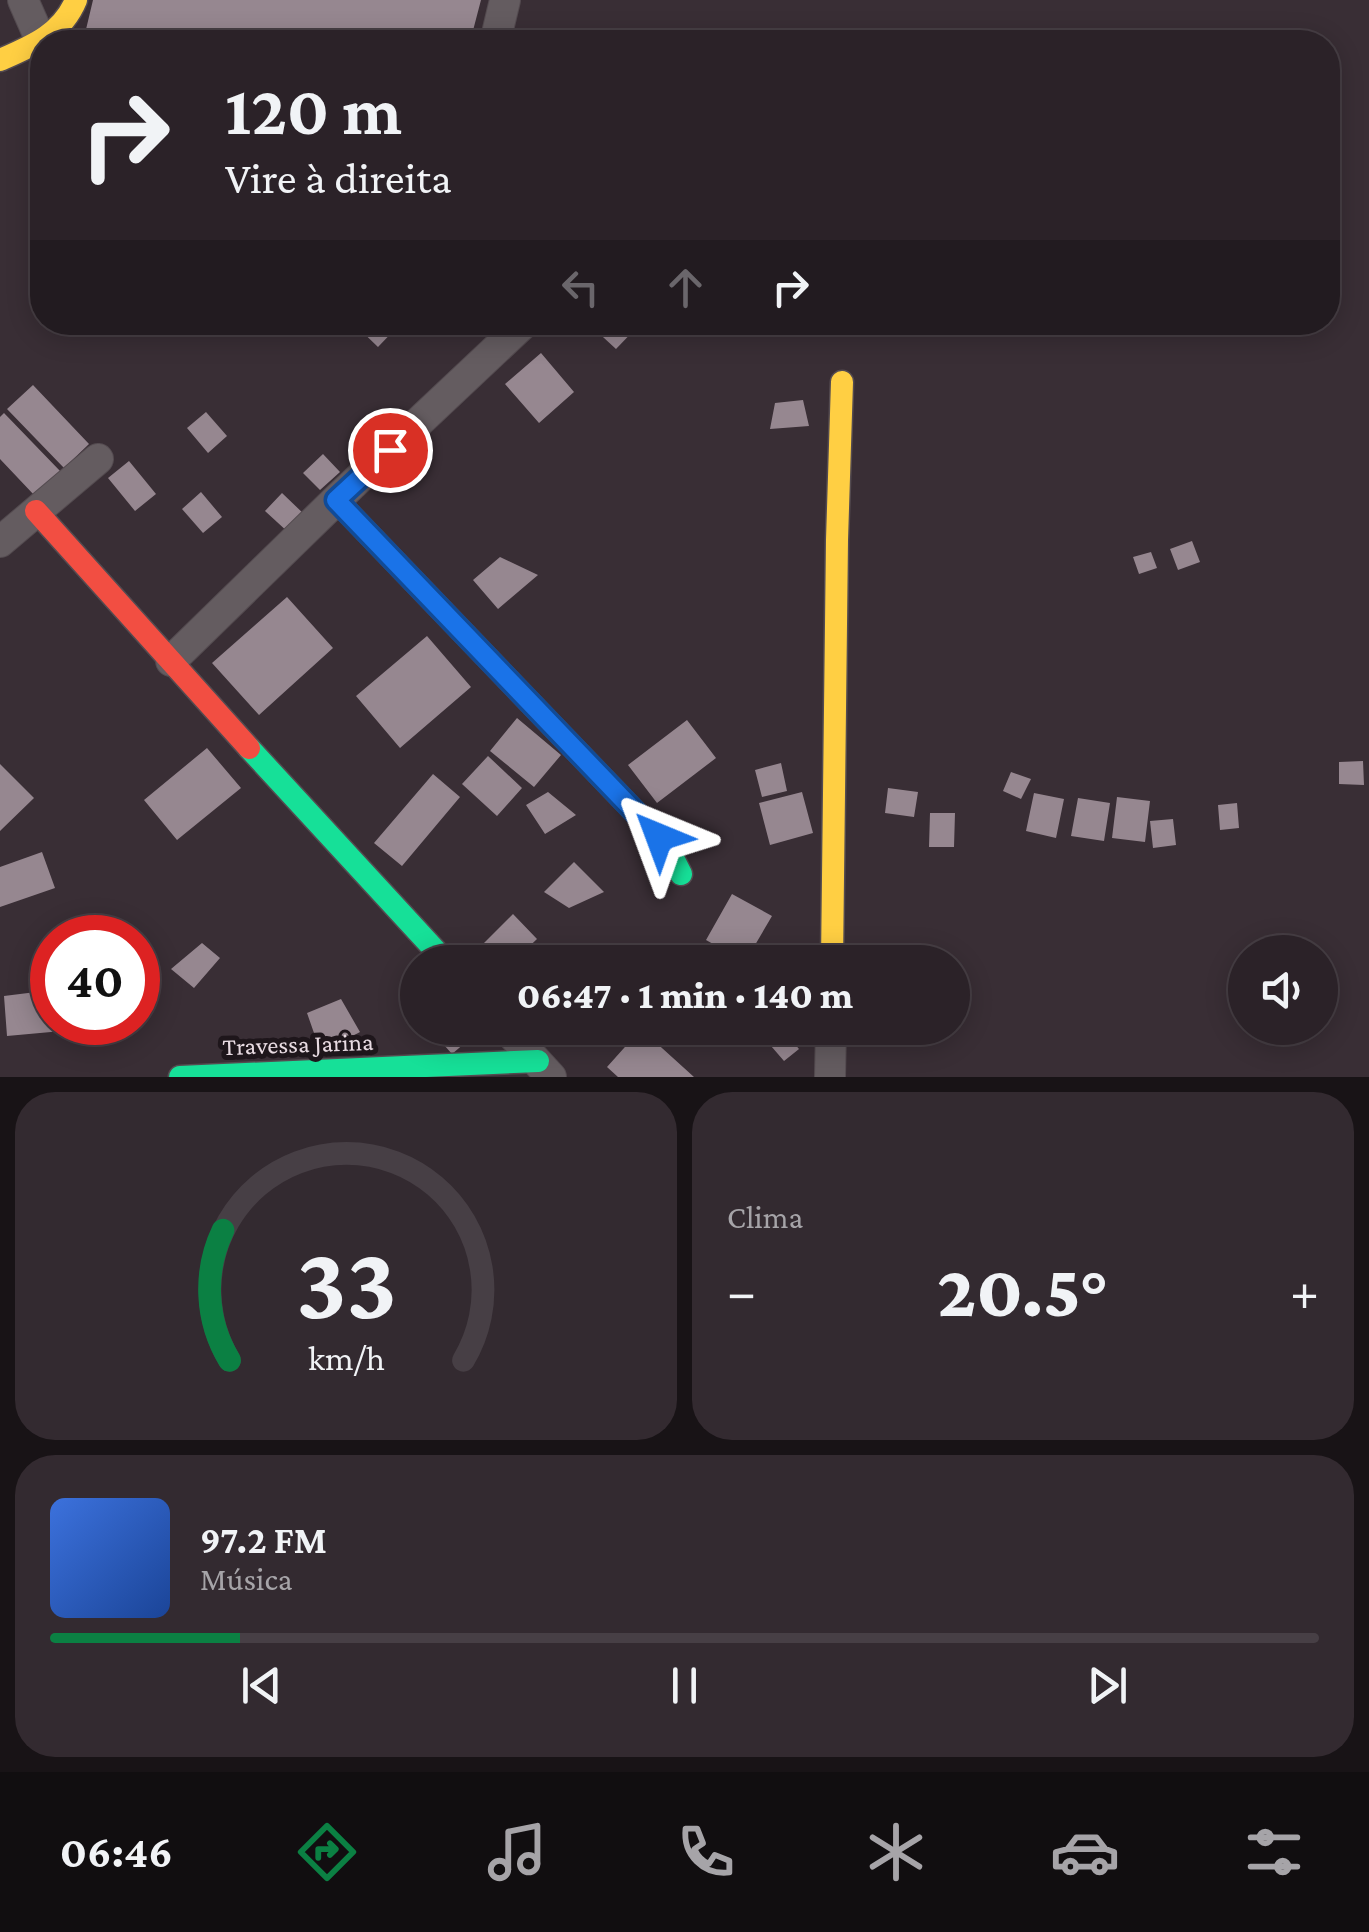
<!DOCTYPE html>
<html lang="pt">
<meta charset="utf-8">
<style>
body{margin:0;font-family:"Crimson Pro",serif;background:#332a30;color:#f1f3f6;height:100vh;display:flex;flex-direction:column;font-size:38px;white-space:nowrap}
*{box-sizing:border-box;margin:0}
p{font-size:32px;color:#a6a4a8}
.icon{flex:none;width:55px;height:55px;fill:none;stroke:currentColor;stroke-width:2;stroke-linecap:round;stroke-linejoin:round}
.map{position:relative;height:1077px;overflow:hidden}
.panel{display:flex;flex-direction:column;gap:15px;padding:15px;background:#181316;flex:1}
.panel>*{flex:none}
.guide{position:absolute;left:30px;top:30px;width:1310px;height:305px;border-radius:40px;box-shadow:0 5px 25px #0003,0 0 0 2px #473f45;background:#2b2228;color:#f1f3f6;overflow:hidden}
.controls{position:absolute;left:1228px;top:935px;display:grid;gap:20px}
.controls a{display:grid;place-items:center;width:110px;height:110px;border-radius:50%;background:#2b2228;box-shadow:0 5px 25px #0003,0 0 0 2px #473f45;font-size:50px}
.speed{position:absolute;left:30px;top:915px;display:flex;gap:20px;font-size:50px;font-weight:700;text-align:center}
.speed>*{display:grid;place-content:center;width:130px;height:130px;border-radius:50%;background:#2b2228;box-shadow:0 5px 25px #0003,0 0 0 2px #473f45;line-height:1}
.speed .limit{border:15px solid #d22;background:#fff;color:#111}
.pin{position:absolute;display:grid;place-items:center;width:85px;height:85px;color:#fff;margin:-42px;border:5px solid #fff;border-radius:50%;box-shadow:0 2px 10px #0007}
.me{position:absolute;width:110px;margin:-55px;rotate:316deg;stroke-linejoin:round;filter:drop-shadow(0 0 8px #0008)}
.turn{display:flex;align-items:center;gap:35px;height:210px;padding:0 30px;font-size:45px}
.turn .icon{width:130px;height:130px;stroke-width:2.5}
.turn b{display:block;font-size:70px;line-height:85px}
.lanes{display:flex;align-items:center;height:95px;padding:0 30px;background:#0003;justify-content:center;gap:50px;direction:ltr}
.lanes .off{opacity:.35}
.big{font-size:75px;font-weight:800;line-height:1.1}
.panel .tile{flex:1;display:flex;flex-direction:column;justify-content:center;gap:15px;min-width:0;padding:0 35px;border-radius:40px;background:#332a30}
.panel .dial{align-items:center;gap:0}
.dial svg{height:260px;overflow:visible;fill:none;stroke:#473f45;stroke-width:7;stroke-linecap:round;text-anchor:middle}
.dial text{fill:#f1f3f6;stroke:none}
.song{display:flex;align-items:center;gap:30px}
.cover{width:120px;height:120px;border-radius:15px;background:linear-gradient(135deg,hsl(220 70% 55%),hsl(220 70% 35%))}
.played{height:10px;border-radius:5px;background:linear-gradient(90deg,#0b8043 15%,#473f45 15%)}
.keys{display:flex;justify-content:space-around;direction:ltr}
.heat{display:flex;justify-content:space-between;align-items:center;font-size:55px;direction:ltr}
.panel .tiles{flex:1;display:grid;gap:15px;grid-template-columns:1fr 1fr}
.tile:last-child{grid-column:span 2}
.trip{position:absolute;left:400px;top:945px;width:570px;height:100px;border-radius:50px;background:#2b2228;box-shadow:0 5px 25px #0003,0 0 0 2px #473f45;font-weight:800;line-height:100px;text-align:center}
.tab-bar{display:flex;height:160px;justify-content:space-around;align-items:center;background:#110e10;color:#a6a4a8}
.tab-bar .icon{width:70px;height:70px}
.tab-bar .on{color:#0b8043}
.tab-bar b{font-size:45px;color:#f1f3f6}
.map>svg:first-child{display:block}
.building{fill:#968790}
.lines{fill:none;stroke-linecap:round;stroke-linejoin:round}
.street-casing{stroke:#544b50;stroke-width:32}
.fast-casing{stroke:#544b50;stroke-width:25}
.slow-casing{stroke:#544b50;stroke-width:25}
.jam-casing{stroke:#544b50;stroke-width:25}
.street{stroke:#645c60;stroke-width:30}
.fast{stroke:#16e098;stroke-width:22}
.slow{stroke:#ffcf43;stroke-width:22}
.jam{stroke:#f24e42;stroke-width:22}
.route-casing{stroke:#114b97;stroke-width:25}
.route{stroke:#1a73e8;stroke-width:18}
.labels{text-anchor:middle;dominant-baseline:central;stroke-width:10;stroke-linejoin:round;paint-order:stroke}
.street-label{font-size:25px;fill:#e8dbe2;stroke:#1e161b}
</style>
<div class="map">
<svg width="1369" height="1077" viewBox="0 0 1369 1077">
<rect width="100%" height="100%" fill="#392e35"/>
<path class="building" d="M 93,0 L 481,0 L 470,42 L 83,42 Z
M 352,322 L 402,322 L 378,347 Z
M 595,322 L 642,322 L 616,349 L 591,326 Z
M 541,353 L 574,392 L 539,423 L 505,384 Z
M 33,385 L 89,444 L 64,468 L 7,409 Z
M 803,400 L 809,426 L 770,429 L 775,403 Z
M 206,412 L 227,436 L 208,453 L 187,428 Z
M 4,413 L 61,472 L 35,496 L 0,459 L 0,417 Z
M 323,454 L 340,472 L 320,490 L 303,473 Z
M 129,461 L 156,494 L 135,511 L 108,478 Z
M 201,492 L 222,517 L 203,533 L 182,509 Z
M 282,493 L 306,516 L 289,533 L 265,511 Z
M 1192,541 L 1200,562 L 1178,570 L 1170,549 Z
M 1151,552 L 1157,568 L 1139,574 L 1133,557 Z
M 500,557 L 538,575 L 498,609 L 473,580 Z
M 287,597 L 333,648 L 259,715 L 212,663 Z
M 427,636 L 471,687 L 400,748 L 356,696 Z
M 517,718 L 561,755 L 534,787 L 490,751 Z
M 687,720 L 716,758 L 657,803 L 628,765 Z
M 207,748 L 241,788 L 177,840 L 144,800 Z
M 488,756 L 522,788 L 497,816 L 462,784 Z
M 1363,761 L 1364,785 L 1339,784 L 1339,762 Z
M 781,763 L 787,791 L 762,797 L 755,770 Z
M 0,764 L 34,798 L 0,831 Z
M 1011,772 L 1031,779 L 1021,799 L 1003,791 Z
M 433,774 L 460,797 L 402,866 L 374,843 Z
M 888,788 L 918,792 L 914,817 L 885,813 Z
M 548,792 L 576,815 L 545,834 L 526,805 Z
M 802,792 L 813,833 L 770,845 L 759,803 Z
M 1034,793 L 1064,799 L 1056,838 L 1026,831 Z
M 1117,797 L 1150,801 L 1145,842 L 1112,838 Z
M 1078,798 L 1110,803 L 1104,841 L 1071,836 Z
M 1237,803 L 1239,828 L 1220,830 L 1218,805 Z
M 930,813 L 955,813 L 954,847 L 929,847 Z
M 1173,819 L 1176,845 L 1153,848 L 1150,821 Z
M 42,852 L 55,888 L 0,907 L 0,867 Z
M 574,862 L 604,892 L 569,908 L 544,892 Z
M 732,894 L 772,916 L 745,962 L 706,940 Z
M 513,914 L 537,939 L 513,962 L 501,962 L 483,944 Z
M 202,943 L 220,958 L 194,988 L 171,969 Z
M 706,944 L 737,962 L 695,962 Z
M 52,990 L 52,1022 L 73,1022 L 73,1030 L 7,1036 L 4,996 Z
M 341,999 L 360,1032 L 321,1053 L 307,1013 Z
M 429,1028 L 463,1028 L 472,1037 L 452,1054 Z
M 781,1028 L 799,1049 L 784,1061 L 765,1039 Z
M 641,1029 L 694,1077 L 618,1077 L 607,1067 Z"/>
<g class="lines">
<defs>
<path id="street" d="M 23,0 L 41,41
M 495,42 L 505,0
M 0,542 L 98,459
M 171,661 L 336,500 L 525,322
M 506,1028 L 551,1077
M 830,1077 L 831,1028"/>
<path id="fast" d="M 336,500 L 659,837 L 669,850 L 681,874
M 249,748 L 446,962
M 180,1077 L 538,1061"/>
<path id="slow" d="M 0,60 C 32,46 62,34 76,0
M 832,962 L 837,540 L 842,382"/>
<path id="jam" d="M 36,511 L 249,748"/>
</defs>
<use href="#street" class="street-casing"/>
<use href="#fast" class="fast-casing"/>
<use href="#slow" class="slow-casing"/>
<use href="#jam" class="jam-casing"/>
<use href="#street" class="street"/>
<use href="#fast" class="fast"/>
<use href="#slow" class="slow"/>
<use href="#jam" class="jam"/>
</g>
<g class="lines">
<defs>
<path id="route" d="M 390,450 L 336,500 L 659,837"/>
</defs>
<use href="#route" class="route-casing"/>
<use href="#route" class="route"/>
</g>
<g class="labels">
<g class="street-label">
<text transform="translate(298 1044) rotate(-2)">Travessa Jarina</text>
</g>
</g>
</svg>
<div class="controls">
<a><svg class="icon" aria-label="sound" viewBox="0 0 24 24"><path d="M4 9h4l5-4v14l-5-4H4zM17 9q2 3 0 6"/></svg></a>
</div>
<div class="speed"><div class="limit">40</div></div>
<div class="pin" style="left:390px;top:450px;background:#d93025"><svg class="icon" aria-label="arrive" viewBox="0 0 24 24"><path d="M6 21V4h12l-3 4 3 4H6"/></svg></div>
<svg class="me" style="left:659px;top:837px" viewBox="-20 -20 40 40"><path d="M0-17L14 15 0 8-14 15z" fill="#1a73e8" stroke="#fff" stroke-width="4"/></svg>
<div class="trip">06:47 · 1 min · 140 m</div>
<div class="guide">
<div class="turn"><svg class="icon" aria-label="right" viewBox="0 0 24 24"><path d="M7 20v-9h11M14 6l5 5-5 5"/></svg><div><b>120 m</b>Vire à direita</div></div>
<div class="lanes"><svg class="icon off" aria-label="left" viewBox="0 0 24 24"><path d="M17 20v-9H6M10 6l-5 5 5 5"/></svg><svg class="icon off" aria-label="ahead" viewBox="0 0 24 24"><path d="M12 20V5M6 11l6-6 6 6"/></svg><svg class="icon" aria-label="right" viewBox="0 0 24 24"><path d="M7 20v-9h11M14 6l5 5-5 5"/></svg></div>
</div>
</div>
<section class="panel">
<div class="tiles">
<div class="tile dial"><svg viewBox="0 0 100 80">
<path d="M14 69A42 42 0 1 1 86 69"/>
<path d="M14 69A42 42 0 0 1 12 29" stroke="#0b8043"/>
<text x="50" y="56" font-size="32" font-weight="700">33</text>
<text x="50" y="72" font-size="11">km/h</text>
</svg></div>
<div class="tile"><p>Clima</p>
<div class="heat"><a>−</a><b class="big">20.5°</b><a>+</a></div>
</div>
<div class="tile">
<div class="song"><i class="cover"></i><div><b>97.2 FM</b><p>Música</p></div></div>
<div class="played"></div>
<div class="keys"><svg class="icon" aria-label="previous" viewBox="0 0 24 24"><path d="M18 5L8 12l10 7zM5 5v14"/></svg><svg class="icon" aria-label="pause" viewBox="0 0 24 24"><path d="M8 5v14M16 5v14"/></svg><svg class="icon" aria-label="next" viewBox="0 0 24 24"><path d="M6 5l10 7-10 7zM19 5v14"/></svg></div>
</div>
</div>
</section>
<nav class="tab-bar">
<b>06:46</b>
<svg class="icon on" aria-label="directions" viewBox="0 0 24 24"><path d="M12 3l9 9-9 9-9-9zM9 14v-3h6M13 9l2 2-2 2"/></svg>
<svg class="icon" aria-label="music" viewBox="0 0 24 24"><path d="M9 18V5l10-2v13"/><circle cx="6" cy="18" r="3"/><circle cx="16" cy="16" r="3"/></svg>
<svg class="icon" aria-label="phone" viewBox="0 0 24 24"><path d="M5 4h4l2 5-3 2q2 4 5 5l2-3 5 2v4C11 20 4 13 5 4z"/></svg>
<svg class="icon" aria-label="climate" viewBox="0 0 24 24"><path d="M12 3v18M4 7l16 10M4 17L20 7"/></svg>
<svg class="icon" aria-label="car" viewBox="0 0 24 24"><path d="M5 17H2v-5l4-1 3-4h7l3 4 3 1v5h-3M9 17h6M6 11h13"/><circle cx="7" cy="17" r="2"/><circle cx="17" cy="17" r="2"/></svg>
<svg class="icon" aria-label="filters" viewBox="0 0 24 24"><path d="M4 7h16M4 17h16"/><circle cx="9" cy="7" r="2"/><circle cx="15" cy="17" r="2"/></svg>
</nav>
